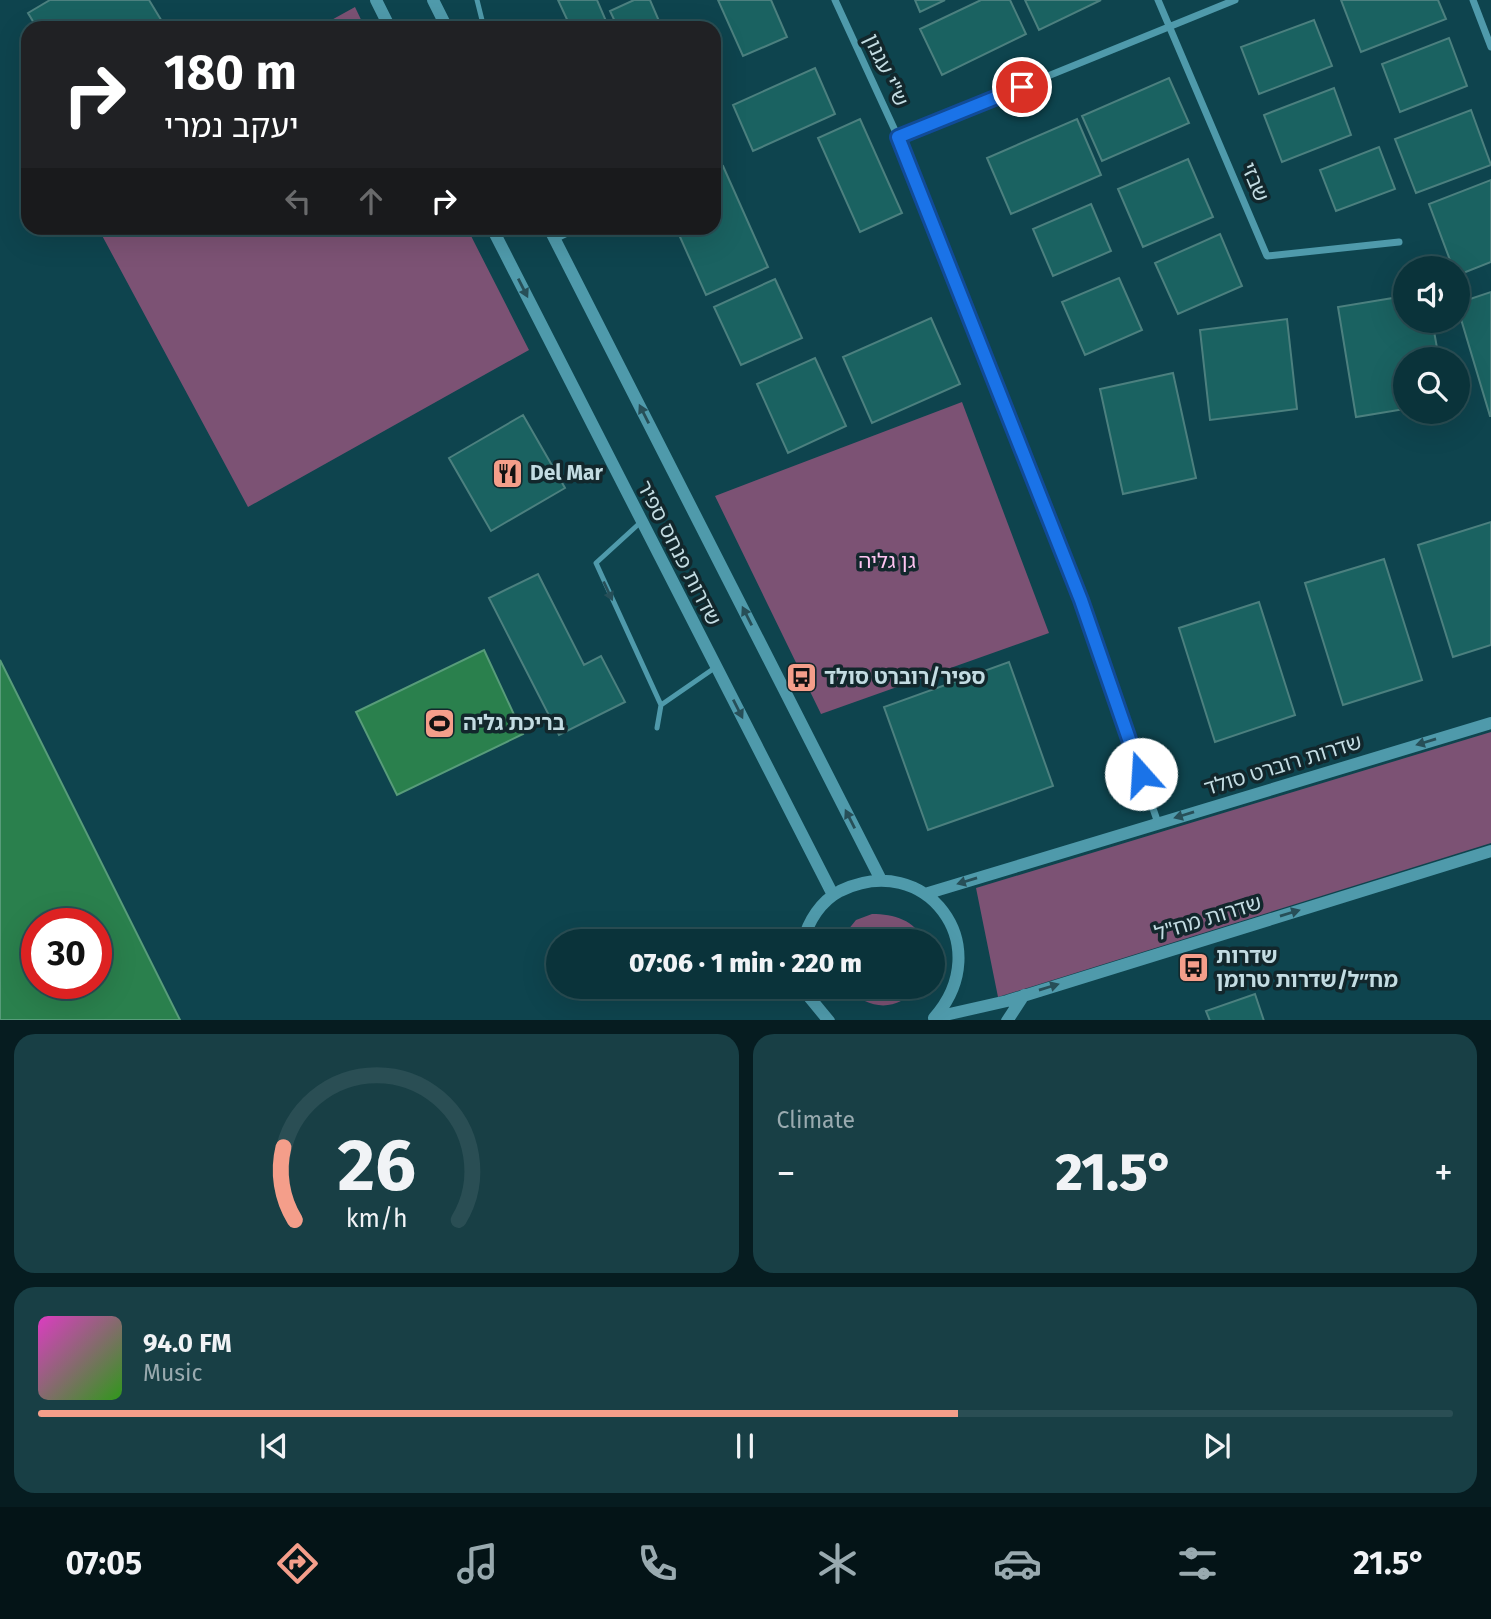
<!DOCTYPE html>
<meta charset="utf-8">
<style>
body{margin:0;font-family:"Fira Sans","Noto Sans Hebrew",sans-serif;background:#183f45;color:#f1f3f6;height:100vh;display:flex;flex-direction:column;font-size:26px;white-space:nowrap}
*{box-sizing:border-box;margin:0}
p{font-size:23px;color:#99aaaf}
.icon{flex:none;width:38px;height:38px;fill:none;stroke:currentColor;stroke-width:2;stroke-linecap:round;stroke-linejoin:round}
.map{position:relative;height:1020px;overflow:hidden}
.panel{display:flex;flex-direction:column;gap:14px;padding:14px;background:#061c20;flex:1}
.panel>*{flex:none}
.hud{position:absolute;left:21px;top:21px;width:700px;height:214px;border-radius:21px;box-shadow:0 7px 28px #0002,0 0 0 2px #2a4e54;background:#202124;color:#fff;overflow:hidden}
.controls{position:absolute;left:1393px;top:256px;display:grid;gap:14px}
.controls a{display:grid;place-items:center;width:77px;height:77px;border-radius:50%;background:#0a333a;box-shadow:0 7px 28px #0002,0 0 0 2px #2a4e54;font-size:35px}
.speed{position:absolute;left:21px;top:908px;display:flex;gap:14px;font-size:35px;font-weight:700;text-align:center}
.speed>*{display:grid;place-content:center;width:91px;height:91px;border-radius:50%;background:#0a333a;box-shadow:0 7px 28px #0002,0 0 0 2px #2a4e54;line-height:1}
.speed .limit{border:10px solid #d22;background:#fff;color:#111}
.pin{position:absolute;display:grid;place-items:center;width:60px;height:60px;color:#fff;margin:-30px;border:4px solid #fff;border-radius:50%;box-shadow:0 2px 7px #0007}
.me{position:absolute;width:77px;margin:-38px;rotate:341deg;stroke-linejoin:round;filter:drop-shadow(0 0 5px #0008)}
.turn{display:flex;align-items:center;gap:24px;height:147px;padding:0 28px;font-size:32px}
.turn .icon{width:91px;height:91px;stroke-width:2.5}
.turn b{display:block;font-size:49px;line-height:60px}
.lanes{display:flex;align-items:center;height:66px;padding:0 28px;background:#0003;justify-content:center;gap:35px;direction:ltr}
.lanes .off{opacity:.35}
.big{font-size:52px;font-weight:800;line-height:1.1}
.panel .widget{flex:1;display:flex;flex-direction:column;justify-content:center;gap:10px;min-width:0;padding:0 24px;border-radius:21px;background:#183f45}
.panel .dial{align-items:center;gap:0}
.dial svg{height:182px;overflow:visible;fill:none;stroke:#2a4e54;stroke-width:7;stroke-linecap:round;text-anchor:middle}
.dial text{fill:#f1f3f6;stroke:none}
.song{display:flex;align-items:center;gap:21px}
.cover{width:84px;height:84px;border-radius:10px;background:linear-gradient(135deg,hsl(310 70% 55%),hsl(110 70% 35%))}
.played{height:7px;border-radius:4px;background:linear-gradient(90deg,#f49e8a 65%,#2a4e54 65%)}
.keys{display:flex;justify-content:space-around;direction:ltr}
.heat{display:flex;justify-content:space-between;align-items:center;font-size:38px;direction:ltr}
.panel .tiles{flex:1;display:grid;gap:14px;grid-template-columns:1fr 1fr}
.widget:last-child{grid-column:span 2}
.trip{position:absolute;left:546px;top:929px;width:399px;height:70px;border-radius:35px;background:#0a333a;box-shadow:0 7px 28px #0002,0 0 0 2px #2a4e54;font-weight:800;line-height:70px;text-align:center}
.menu{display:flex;height:112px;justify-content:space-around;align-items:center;background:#041417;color:#99aaaf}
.menu .icon{width:49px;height:49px}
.menu .active{color:#f49e8a}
.menu b{font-size:32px;color:#f1f3f6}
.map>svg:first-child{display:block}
.green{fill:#7c5274}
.water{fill:#2a804d;stroke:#589c7a;stroke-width:2;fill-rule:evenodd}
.building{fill:#1a6261;stroke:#4c807f;stroke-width:2}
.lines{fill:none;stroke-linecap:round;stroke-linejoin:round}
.service{stroke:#4f9aab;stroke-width:5}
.minor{stroke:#4f9aab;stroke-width:7}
.tertiary{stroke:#4f9aab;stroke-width:12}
.oneway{fill:#274f58}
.route-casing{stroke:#114b97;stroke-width:18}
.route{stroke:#1a73e8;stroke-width:12}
.labels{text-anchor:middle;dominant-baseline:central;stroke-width:7;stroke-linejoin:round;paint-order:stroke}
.street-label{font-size:21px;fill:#c3dce2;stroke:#12272c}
.poi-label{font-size:21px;font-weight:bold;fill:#c3dce2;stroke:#12272c;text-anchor:start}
.park-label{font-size:21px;fill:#fdc4f1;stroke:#12272c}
</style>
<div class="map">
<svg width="1491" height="1021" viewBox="0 0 1491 1021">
<rect width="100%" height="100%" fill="#0e444e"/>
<path class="green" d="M 355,7 L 365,28 L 317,28 Z
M 98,228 L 467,228 L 529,350 L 248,507 Z
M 962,402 L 1049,633 L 821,714 L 715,496 Z
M 1491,732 L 1491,843 L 998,997 L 976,888 Z
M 872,914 C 894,914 915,920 924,941 L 839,941 L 856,920 Z
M 845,987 L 920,987 C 895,1012 871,1011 845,987 Z"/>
<path class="water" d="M 484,650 L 523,734 L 397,795 L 356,712 Z
M 0,660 L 180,1020 L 0,1020 ZM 37,924 L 96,924 L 96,984 L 37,984 Z"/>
<path class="building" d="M 50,0 L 149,0 L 166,28 L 37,28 L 28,13 Z
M 558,0 L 597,0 L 609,28 L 571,28 Z
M 634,0 L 650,0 L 662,28 L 618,28 L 610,11 Z
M 718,0 L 771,0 L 787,37 L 743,56 Z
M 915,0 L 945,0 L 920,12 Z
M 981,0 L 1010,0 L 1026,34 L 942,75 L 920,29 Z
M 1025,0 L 1101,0 L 1039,30 Z
M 1341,0 L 1438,0 L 1446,19 L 1361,52 Z
M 1314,20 L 1332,66 L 1259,94 L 1241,47 Z
M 1449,38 L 1467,86 L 1400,112 L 1382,64 Z
M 815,68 L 835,114 L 753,151 L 733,105 Z
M 1169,78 L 1189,123 L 1102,161 L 1082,116 Z
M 1334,88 L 1351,135 L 1282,162 L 1264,115 Z
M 1471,110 L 1491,165 L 1416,193 L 1395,139 Z
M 860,119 L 902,213 L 860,232 L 818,138 Z
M 1077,119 L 1101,175 L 1011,214 L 987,158 Z
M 1379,147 L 1395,189 L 1336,211 L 1320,170 Z
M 1188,159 L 1213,217 L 1143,247 L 1118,189 Z
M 723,166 L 768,267 L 706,295 L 676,228 L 714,228 L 714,170 Z
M 1491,180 L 1491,262 L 1458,275 L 1458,268 L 1453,268 L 1429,204 Z
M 1091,204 L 1111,251 L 1053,276 L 1033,229 Z
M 1220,234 L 1242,286 L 1178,314 L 1155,263 Z
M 1119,278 L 1142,330 L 1085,355 L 1062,302 Z
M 775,279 L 802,338 L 741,365 L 714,307 Z
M 1491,292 L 1491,416 L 1490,416 L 1458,309 L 1458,303 Z
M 1405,296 L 1405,320 L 1432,320 L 1439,359 L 1405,359 L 1405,409 L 1356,417 L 1338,307 Z
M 931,318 L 960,384 L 872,423 L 843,357 Z
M 1287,319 L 1297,409 L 1210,420 L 1200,330 Z
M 815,358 L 846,426 L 788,453 L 757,384 Z
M 1173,373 L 1196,478 L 1123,494 L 1100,389 Z
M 523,415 L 565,488 L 491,531 L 449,458 Z
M 1491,522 L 1491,645 L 1453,657 L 1418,545 Z
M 1384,559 L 1422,680 L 1343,705 L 1305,583 Z
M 538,574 L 584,665 L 601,656 L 625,702 L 559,735 L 489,598 Z
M 1259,602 L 1295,715 L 1215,742 L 1179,628 Z
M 1009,662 L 1053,786 L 928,830 L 884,707 Z
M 1255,994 L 1264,1021 L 1210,1021 L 1206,1011 Z"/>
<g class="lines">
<path class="service" d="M 477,0 L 484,28
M 447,21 L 467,28
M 555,240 L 580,228
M 642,521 L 596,563 L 661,705
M 657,728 L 661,705 L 716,667"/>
<path class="minor" d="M 835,0 L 898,137 L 1081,600 L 1158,823
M 1158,0 L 1267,256 L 1399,242
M 1473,0 L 1491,47
M 898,137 L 1235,0"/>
<path class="tertiary" d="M 376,0 L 390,28
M 433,0 L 447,28
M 492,228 L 833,895
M 549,228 L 881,880
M 925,894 L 1491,723
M 803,942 C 808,921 821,901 840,891 C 926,849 998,946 934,1018
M 806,987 L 810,998 L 829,1021
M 936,1017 L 1007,1001 L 1491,851
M 1007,1021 L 1024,995"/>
</g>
<defs><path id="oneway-solid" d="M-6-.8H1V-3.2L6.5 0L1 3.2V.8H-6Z" transform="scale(1.75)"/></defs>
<g class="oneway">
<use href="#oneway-solid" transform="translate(523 288) rotate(63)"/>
<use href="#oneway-solid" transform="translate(644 414) rotate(-117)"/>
<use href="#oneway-solid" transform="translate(608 591) rotate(65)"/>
<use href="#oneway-solid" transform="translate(747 616) rotate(-117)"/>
<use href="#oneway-solid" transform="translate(738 709) rotate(63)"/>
<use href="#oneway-solid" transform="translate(1426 742) rotate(163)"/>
<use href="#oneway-solid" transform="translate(1184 815) rotate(163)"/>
<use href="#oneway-solid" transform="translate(850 819) rotate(-117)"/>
<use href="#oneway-solid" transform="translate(967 881) rotate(163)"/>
<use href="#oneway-solid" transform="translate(1290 913) rotate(-17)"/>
<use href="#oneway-solid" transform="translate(1049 987) rotate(-17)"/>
</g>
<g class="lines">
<defs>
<path id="route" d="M 1022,87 L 898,137 L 1081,600 L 1141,774"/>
</defs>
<use href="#route" class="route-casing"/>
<use href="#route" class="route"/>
</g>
<defs>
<symbol id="restaurant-square" viewBox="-11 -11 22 22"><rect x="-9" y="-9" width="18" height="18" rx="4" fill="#f49e8a" stroke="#12272c"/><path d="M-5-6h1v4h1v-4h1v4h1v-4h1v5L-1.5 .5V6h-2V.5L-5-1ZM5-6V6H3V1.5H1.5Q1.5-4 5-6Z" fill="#111"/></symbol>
<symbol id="bus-square" viewBox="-11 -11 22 22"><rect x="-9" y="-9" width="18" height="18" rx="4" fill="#f49e8a" stroke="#12272c"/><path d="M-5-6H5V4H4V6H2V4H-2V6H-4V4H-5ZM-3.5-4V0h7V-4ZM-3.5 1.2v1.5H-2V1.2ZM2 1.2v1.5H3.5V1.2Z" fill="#111"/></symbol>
<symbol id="stadium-square" viewBox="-11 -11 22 22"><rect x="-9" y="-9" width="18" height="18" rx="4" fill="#f49e8a" stroke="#12272c"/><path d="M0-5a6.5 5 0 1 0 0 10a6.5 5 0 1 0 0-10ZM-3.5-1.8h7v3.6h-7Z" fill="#111"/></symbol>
</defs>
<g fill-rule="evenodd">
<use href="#restaurant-square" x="490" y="456" width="35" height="35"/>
<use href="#bus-square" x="784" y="660" width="35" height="35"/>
<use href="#stadium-square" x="422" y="706" width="35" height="35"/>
<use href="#bus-square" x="1176" y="950" width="35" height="35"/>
</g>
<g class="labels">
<g class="street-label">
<text transform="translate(886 70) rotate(65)">ש"י עגנון</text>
<text transform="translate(1255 182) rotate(67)">שבזי</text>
<text transform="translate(679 553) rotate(63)">שדרות פנחס ספיר</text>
<text transform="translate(1283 765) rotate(-17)">שדרות רוברט סולד</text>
<text transform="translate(1208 918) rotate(-17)">שדרות מח"ל</text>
</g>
<g class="poi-label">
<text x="530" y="473">Del Mar</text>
<text x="824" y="677">ספיר/רוברט סולד</text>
<text x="463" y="723">בריכת גליה</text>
<text x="1216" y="956">שדרות<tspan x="1216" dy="24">מח״ל/שדרות טרומן</tspan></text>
</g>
<g class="park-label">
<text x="887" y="561">גן גליה</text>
</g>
</g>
</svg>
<div class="controls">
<a><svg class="icon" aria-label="sound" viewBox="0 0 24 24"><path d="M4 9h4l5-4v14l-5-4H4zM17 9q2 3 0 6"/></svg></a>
<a><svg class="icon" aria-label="search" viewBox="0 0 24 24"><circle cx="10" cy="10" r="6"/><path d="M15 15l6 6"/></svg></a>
</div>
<div class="speed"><div class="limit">30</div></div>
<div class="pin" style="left:1022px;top:87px;background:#d93025"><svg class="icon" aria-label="arrive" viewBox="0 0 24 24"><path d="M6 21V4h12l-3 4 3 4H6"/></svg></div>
<svg class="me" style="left:1141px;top:774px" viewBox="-20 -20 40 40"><circle r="19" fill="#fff"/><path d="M0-13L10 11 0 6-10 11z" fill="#1a73e8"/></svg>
<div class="trip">07:06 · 1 min · 220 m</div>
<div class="hud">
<div class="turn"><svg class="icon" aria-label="right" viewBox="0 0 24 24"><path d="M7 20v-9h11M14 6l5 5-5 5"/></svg><div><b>180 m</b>יעקב נמרי</div></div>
<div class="lanes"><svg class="icon off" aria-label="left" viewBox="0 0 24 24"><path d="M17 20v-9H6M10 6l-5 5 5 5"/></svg><svg class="icon off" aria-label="ahead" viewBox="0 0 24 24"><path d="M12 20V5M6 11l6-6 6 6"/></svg><svg class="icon" aria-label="right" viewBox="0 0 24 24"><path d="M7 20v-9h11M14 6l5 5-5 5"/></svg></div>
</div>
</div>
<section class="panel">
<div class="tiles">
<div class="widget dial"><svg viewBox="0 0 100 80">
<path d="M14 69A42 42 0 1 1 86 69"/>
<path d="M14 69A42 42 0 0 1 9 37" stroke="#f49e8a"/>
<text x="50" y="56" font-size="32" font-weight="700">26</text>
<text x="50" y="72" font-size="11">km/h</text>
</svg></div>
<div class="widget"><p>Climate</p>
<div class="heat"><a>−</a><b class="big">21.5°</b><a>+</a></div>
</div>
<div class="widget">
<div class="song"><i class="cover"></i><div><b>94.0 FM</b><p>Music</p></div></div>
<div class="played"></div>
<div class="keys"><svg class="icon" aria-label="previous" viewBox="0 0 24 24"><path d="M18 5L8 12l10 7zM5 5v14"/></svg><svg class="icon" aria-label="pause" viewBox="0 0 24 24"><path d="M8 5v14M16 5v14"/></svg><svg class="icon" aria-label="next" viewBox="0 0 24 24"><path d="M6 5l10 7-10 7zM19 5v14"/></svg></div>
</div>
</div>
</section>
<nav class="menu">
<b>07:05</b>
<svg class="icon active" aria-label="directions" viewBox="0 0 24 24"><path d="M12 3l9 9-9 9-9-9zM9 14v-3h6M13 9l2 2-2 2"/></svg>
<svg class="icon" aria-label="music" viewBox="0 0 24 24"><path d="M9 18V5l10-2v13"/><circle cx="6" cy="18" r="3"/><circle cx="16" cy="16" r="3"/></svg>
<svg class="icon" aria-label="phone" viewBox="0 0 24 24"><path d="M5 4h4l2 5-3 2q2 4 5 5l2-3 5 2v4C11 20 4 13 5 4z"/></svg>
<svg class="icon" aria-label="climate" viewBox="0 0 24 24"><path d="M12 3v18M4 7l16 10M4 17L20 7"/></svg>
<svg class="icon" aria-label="car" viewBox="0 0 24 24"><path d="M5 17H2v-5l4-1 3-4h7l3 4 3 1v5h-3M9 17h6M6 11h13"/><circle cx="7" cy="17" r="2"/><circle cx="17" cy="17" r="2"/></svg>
<svg class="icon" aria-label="filters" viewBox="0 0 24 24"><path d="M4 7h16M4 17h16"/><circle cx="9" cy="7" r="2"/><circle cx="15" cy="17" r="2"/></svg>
<b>21.5°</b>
</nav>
